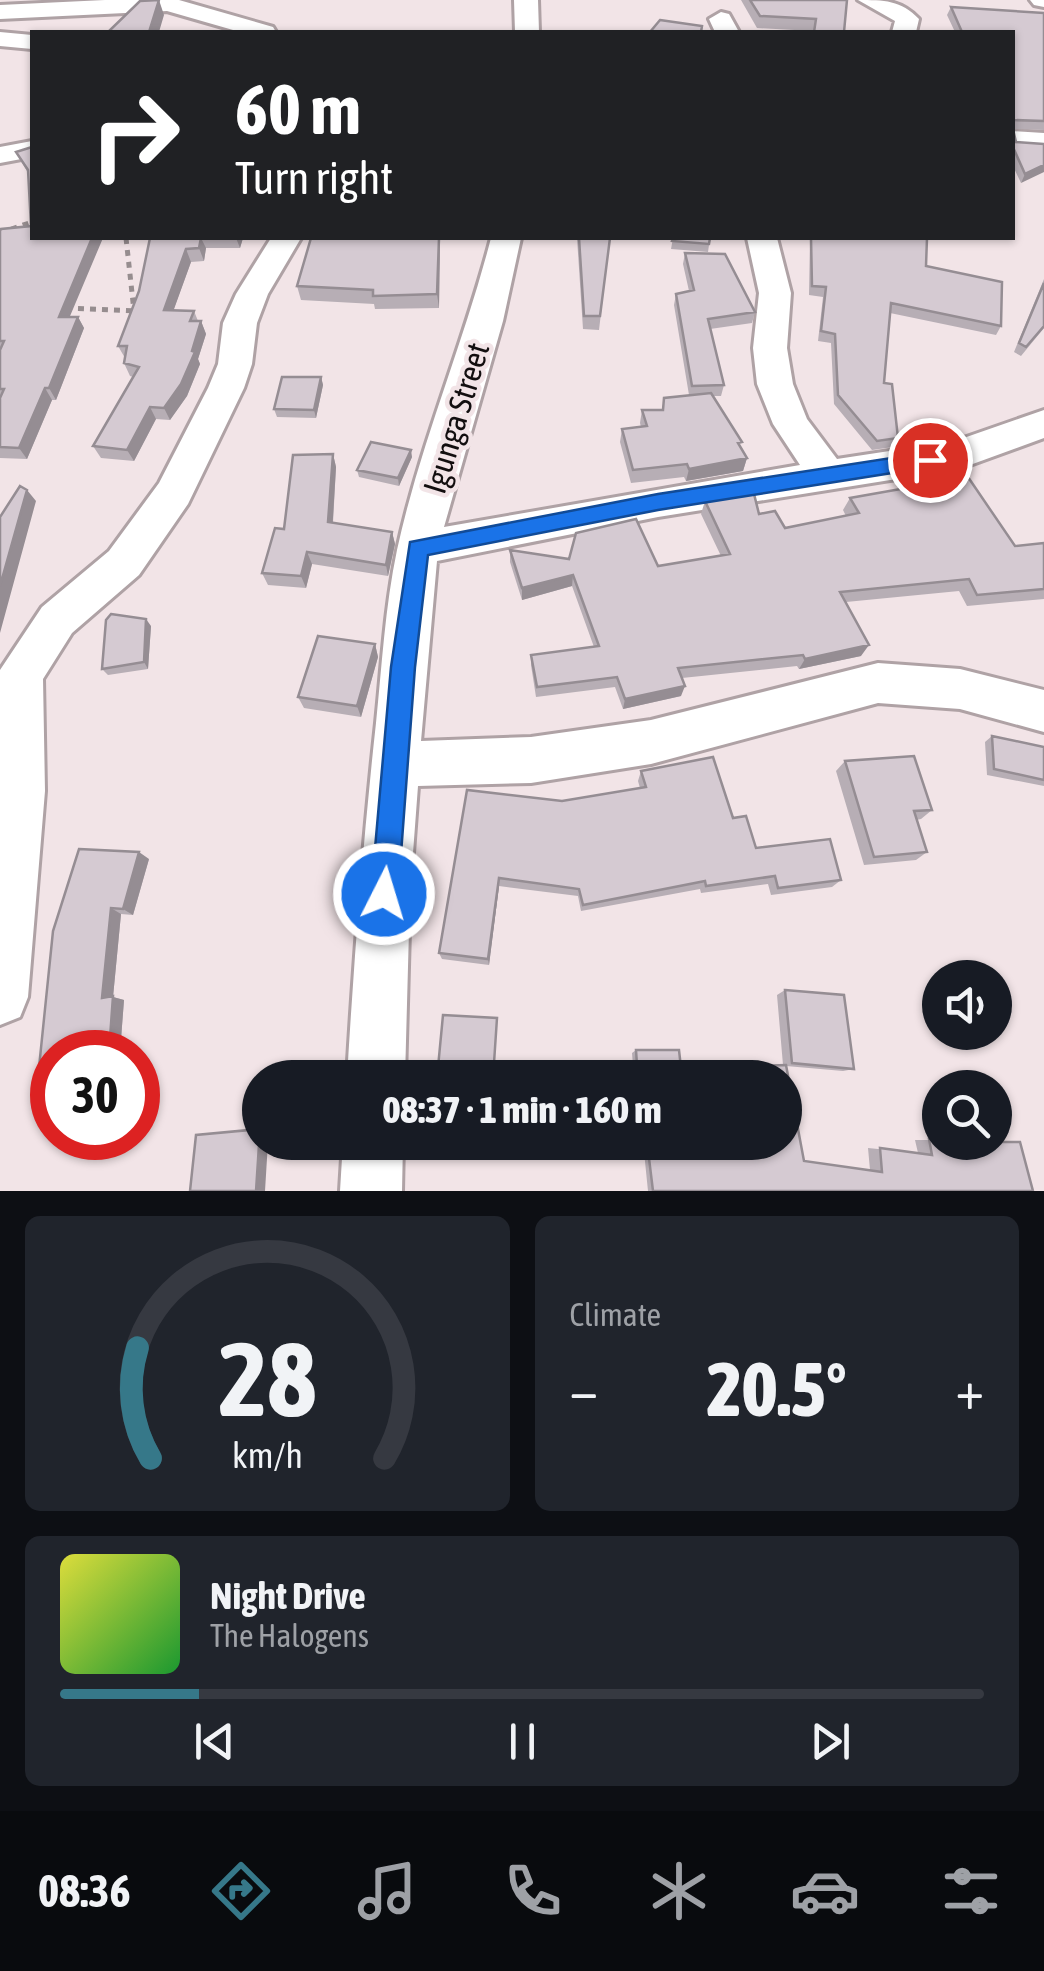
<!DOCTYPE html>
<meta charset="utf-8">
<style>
body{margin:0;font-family:"Asap Condensed",sans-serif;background:#20242c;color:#f1f3f6;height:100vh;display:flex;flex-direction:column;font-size:38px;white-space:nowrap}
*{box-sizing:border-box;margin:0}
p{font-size:32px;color:#9ea1a6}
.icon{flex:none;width:55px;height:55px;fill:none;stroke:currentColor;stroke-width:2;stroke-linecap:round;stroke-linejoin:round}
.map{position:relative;height:1191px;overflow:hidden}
.sheet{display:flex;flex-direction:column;gap:25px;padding:25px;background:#0d0f14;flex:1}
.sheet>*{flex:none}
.top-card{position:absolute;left:30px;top:30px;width:985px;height:210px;border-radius:0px;box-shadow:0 2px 8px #0004;background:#202124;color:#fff;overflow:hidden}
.buttons{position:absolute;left:922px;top:960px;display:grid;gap:20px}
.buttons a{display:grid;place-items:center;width:90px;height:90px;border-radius:50%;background:#171b24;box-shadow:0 2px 8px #0004;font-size:50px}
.speed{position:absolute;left:30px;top:1030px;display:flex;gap:20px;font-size:50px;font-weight:700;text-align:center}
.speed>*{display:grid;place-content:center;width:130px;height:130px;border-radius:50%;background:#171b24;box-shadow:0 2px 8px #0004;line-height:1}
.speed .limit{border:15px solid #d22;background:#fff;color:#111}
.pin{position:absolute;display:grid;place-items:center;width:85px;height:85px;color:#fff;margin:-42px;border:5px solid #fff;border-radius:50%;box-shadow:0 2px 10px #0007}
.me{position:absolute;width:110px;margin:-55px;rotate:5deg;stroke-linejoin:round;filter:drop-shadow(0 0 8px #0008)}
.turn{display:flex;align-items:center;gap:35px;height:210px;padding:0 40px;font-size:45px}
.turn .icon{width:130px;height:130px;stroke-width:2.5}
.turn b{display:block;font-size:70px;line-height:85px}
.big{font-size:75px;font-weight:800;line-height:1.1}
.sheet .card{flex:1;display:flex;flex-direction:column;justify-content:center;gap:15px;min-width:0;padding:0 35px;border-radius:15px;background:#20242c}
.sheet .dial{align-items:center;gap:0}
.dial svg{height:260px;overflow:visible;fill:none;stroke:#363941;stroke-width:7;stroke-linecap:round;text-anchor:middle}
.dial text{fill:#f1f3f6;stroke:none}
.song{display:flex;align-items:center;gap:30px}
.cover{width:120px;height:120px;border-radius:15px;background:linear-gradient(135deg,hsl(60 70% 55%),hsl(130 70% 35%))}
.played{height:10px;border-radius:5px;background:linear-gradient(90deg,#367889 15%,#363941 15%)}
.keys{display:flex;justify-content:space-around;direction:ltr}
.heat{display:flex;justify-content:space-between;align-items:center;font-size:55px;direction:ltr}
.sheet .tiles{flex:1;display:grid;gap:25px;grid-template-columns:1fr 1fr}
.card:last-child{grid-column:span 2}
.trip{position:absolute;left:242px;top:1060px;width:560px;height:100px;border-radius:50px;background:#171b24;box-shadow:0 2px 8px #0004;font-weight:800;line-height:100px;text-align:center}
.tabs{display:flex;height:160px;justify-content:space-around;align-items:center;background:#090b0e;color:#9ea1a6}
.tabs .icon{width:70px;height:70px}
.tabs .active{color:#367889}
.tabs b{font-size:45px;color:#f1f3f6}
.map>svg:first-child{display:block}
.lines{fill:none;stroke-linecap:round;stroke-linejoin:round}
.street-casing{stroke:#afa2a5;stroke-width:6}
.path{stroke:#968d8f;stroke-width:5;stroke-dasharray:6 6;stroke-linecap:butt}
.street{fill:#fff;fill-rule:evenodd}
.wall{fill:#b7aeb5}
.shaded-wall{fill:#958d93}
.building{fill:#d5cad2;stroke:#958d93;stroke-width:2.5}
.route{fill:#1a73e8;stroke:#114b97;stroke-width:2.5}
.labels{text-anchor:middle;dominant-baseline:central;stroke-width:9;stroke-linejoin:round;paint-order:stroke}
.street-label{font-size:32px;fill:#120e0f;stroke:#f2e4e7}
</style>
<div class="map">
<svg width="1044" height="1191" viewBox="0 0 1044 1191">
<rect width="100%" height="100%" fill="#f2e4e7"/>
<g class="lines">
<defs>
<path id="street" d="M 105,0 L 179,0 L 273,27 L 276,32 L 240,32 L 167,11 L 0,19 L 0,5 Z
M 514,0 L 538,0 L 539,32 L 515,32 Z
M 858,0 C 884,0 901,0 919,19 L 916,32 L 892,32 L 895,21 Z
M 1030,0 L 1044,0 L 1044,7 L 1034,5 Z
M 721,12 L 729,14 L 739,32 L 715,32 L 709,19 Z
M 0,32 L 32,35 L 32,49 L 0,46 Z
M 1012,131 L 1044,133 L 1044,149 L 1012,147 Z
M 32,141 L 32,157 L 0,163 L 0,147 Z
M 271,238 L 301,238 L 268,294 L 257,323 L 252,364 L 244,388 L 188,504 L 139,575 L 72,633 L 43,679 L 45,791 L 28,997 L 20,1017 L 0,1025 L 0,670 L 42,607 L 109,551 L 159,483 L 208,388 L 218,364 L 223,323 L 236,294 Z
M 491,238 L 521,238 L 503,321 L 444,527 L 800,465 L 773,424 L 757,384 L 753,348 L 759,293 L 747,238 L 777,238 L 791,293 L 787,348 L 793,384 L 807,419 L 837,459 L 955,441 L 1044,410 L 1044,438 L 959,469 L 658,517 L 437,561 L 421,741 L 531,737 L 651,720 L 878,663 L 960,669 L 1044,690 L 1044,732 L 960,709 L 878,703 L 651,764 L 531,783 L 418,786 L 410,893 L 405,1078 L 347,1078 C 354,959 363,841 376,723 C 382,665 385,607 397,550 C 420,444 464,343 491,238 Z
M 343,1142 L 403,1142 L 402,1191 L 340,1191 Z"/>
</defs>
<use href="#street" class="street-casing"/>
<path class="path" d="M 0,233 L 32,222
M 126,238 L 134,311
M 66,308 L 139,311"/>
<use href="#street" class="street"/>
</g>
<path class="wall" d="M 741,0 L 847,0 L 844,32 L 812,32 L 813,31 L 757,28 Z
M 951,7 L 1044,13 L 1044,130 L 1013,129 L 1016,142 L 1044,144 L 1021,183 L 1012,164 L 1012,32 L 955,32 L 947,15 Z
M 32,147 L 70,317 L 78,317 L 84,328 L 56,400 L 52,400 L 27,459 L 0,458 L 0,231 L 31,226 L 28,173 L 16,152 Z
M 150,238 L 243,238 L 240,248 L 206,248 L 204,261 L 191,262 L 173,311 L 194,311 L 198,321 L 201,321 L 206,334 L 198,359 L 200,364 L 187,396 L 170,420 L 156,419 L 134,461 L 101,458 L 93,446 L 133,377 L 130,376 L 124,363 L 125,358 L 118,346 L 139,291 Z
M 311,238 L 440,238 L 439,308 L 375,309 L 374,304 L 301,300 L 297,286 Z
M 577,238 L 610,238 L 599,330 L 583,329 Z
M 673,238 L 710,238 L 708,252 L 671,249 Z
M 810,238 L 927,238 L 926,266 L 1001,326 L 996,335 L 890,313 L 884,383 L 898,438 L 893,447 L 872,450 L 834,404 L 831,343 L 818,341 L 823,297 L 809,295 Z
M 685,253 L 755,312 L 752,323 L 710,329 L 724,385 L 721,396 L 712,396 L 747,458 L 743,471 L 686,481 L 684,477 L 631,483 L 620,442 L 622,429 L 641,427 L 640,423 L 642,410 L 662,410 L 664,398 L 689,395 L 674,305 L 676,294 L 689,291 L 683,264 Z
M 1044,279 L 1044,328 L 1021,356 L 1014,352 Z
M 321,377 L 323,385 L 316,418 L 277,417 L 274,409 Z
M 333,454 L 336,467 L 333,523 L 392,532 L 395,544 L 388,576 L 312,564 L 306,588 L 268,585 L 262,573 L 284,529 Z
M 412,457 L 399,486 L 359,477 L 357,470 Z
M 850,498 L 1015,546 L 1044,543 L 1044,599 L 967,606 L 959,591 L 846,602 L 861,656 L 799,669 L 797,666 L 682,678 L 681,696 L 623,709 L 615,687 L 536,697 L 531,665 L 531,655 L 594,647 L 572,586 L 522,600 L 510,562 L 510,550 L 569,559 L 658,566 L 721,556 L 701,514 L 705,501 L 759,514 L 785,528 L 846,516 L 843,510 Z
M 151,626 L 148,669 L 108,675 L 102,669 Z
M 375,644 L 378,657 L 361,717 L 304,708 L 298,697 Z
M 992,736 L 1044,747 L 1044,786 L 987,775 L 985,742 Z
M 845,761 L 932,810 L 921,819 L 916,820 L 927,852 L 916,860 L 864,865 L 836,771 Z
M 641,771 L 733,818 L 756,848 L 841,880 L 832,887 L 771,895 L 768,884 L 701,893 L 700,889 L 581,911 L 578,896 L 499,886 L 489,965 L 442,959 L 439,953 L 562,801 L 640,788 L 638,781 Z
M 149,859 L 133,915 L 121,914 L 113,997 L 124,1000 L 120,1052 L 52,1052 L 52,1115 L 39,1114 L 43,1088 L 37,1087 L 53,931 Z
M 785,990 L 854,1069 L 843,1071 L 786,1066 L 804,1161 L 870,1170 L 868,1148 L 918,1153 L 915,1140 L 940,1140 L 1033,1191 L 648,1191 L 643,1142 L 785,1142 L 785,1078 L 578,1078 L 578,1070 L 580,1068 L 633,1066 L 632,1053 L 636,1050 L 681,1068 L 783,1065 L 777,995 Z"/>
<path class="shaded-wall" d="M 159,0 L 164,15 L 159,32 L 149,32 Z
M 1044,165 L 1044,172 L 1021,183 L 1025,174 Z
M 92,238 L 103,238 L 65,328 L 59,317 Z
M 201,238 L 206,248 L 204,261 L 199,248 Z
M 236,238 L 243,238 L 240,248 Z
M 439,238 L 440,238 L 439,308 L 437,294 Z
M 186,249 L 191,262 L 169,323 L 164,310 Z
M 78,317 L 84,328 L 56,400 L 49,388 Z
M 201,321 L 206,334 L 198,359 L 200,364 L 187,396 L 170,420 L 164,408 L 192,351 Z
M 321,377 L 323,385 L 316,418 L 314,410 Z
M 45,388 L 52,400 L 27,459 L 19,448 Z
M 150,407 L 156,419 L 134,461 L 127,450 Z
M 411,450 L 412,457 L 399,486 L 398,478 Z
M 333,454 L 336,467 L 332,534 L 328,522 Z
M 747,458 L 743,471 L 686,481 L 689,469 Z
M 27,490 L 36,501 L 0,633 L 0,586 Z
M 392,532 L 395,544 L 388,576 L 386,565 Z
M 307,552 L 312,564 L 306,588 L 301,576 Z
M 573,575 L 572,586 L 522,600 L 522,588 Z
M 146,619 L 151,626 L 148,669 L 144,662 Z
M 375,644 L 378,657 L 361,717 L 357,706 Z
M 869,645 L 861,656 L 799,669 L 805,659 Z
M 685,686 L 681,696 L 623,709 L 625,699 Z
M 139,852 L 149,859 L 133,915 L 123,909 Z
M 499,878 L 499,886 L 489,965 L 488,959 Z
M 111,908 L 121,914 L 113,997 L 124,1000 L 120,1052 L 109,1052 L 102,998 Z
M 260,1129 L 260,1142 L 268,1142 L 265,1191 L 256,1191 Z"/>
<path class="building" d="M 159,0 L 149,32 L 108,32 L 140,1 Z
M 750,0 L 847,0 L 844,32 L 814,32 L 816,19 L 760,16 Z
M 951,7 L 1044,13 L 1044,121 L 1012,120 L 1012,32 L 962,32 Z
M 660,20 L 702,26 L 701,32 L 650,32 Z
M 1012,125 L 1016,142 L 1044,144 L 1044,165 L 1025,174 L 1012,145 Z
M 32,147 L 32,238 L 92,238 L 59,317 L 78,317 L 49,388 L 45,388 L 19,448 L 0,447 L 0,398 L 4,389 L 0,389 L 0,350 L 4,341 L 0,341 L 0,231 L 1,229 L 31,226 L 28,170 L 16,152 Z
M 150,238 L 201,238 L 199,248 L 186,249 L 164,310 L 194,311 L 190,321 L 201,321 L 192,351 L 195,352 L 181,384 L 164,408 L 150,407 L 127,450 L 93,446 L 139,367 L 124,363 L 127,346 L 118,346 L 139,291 Z
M 311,238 L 439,238 L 437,294 L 373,296 L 373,290 L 297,286 Z
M 579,238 L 610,238 L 600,316 L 584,316 Z
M 673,238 L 710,238 L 709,244 L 672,241 Z
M 811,238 L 927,238 L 926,266 L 1002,282 L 1001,326 L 891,303 L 884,383 L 892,384 L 898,438 L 877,441 L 838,395 L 835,334 L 821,331 L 826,287 L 812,286 Z
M 685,253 L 725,254 L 755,312 L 708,319 L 724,385 L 692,386 L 676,294 L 694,290 Z
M 1044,283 L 1044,326 L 1026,347 L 1019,343 Z
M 282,377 L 321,377 L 314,410 L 274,409 Z
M 711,393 L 742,442 L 738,443 L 747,458 L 689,469 L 687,464 L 633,470 L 622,429 L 647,426 L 642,410 L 663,410 L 664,398 Z
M 371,442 L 411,450 L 398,478 L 357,470 Z
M 333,454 L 328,522 L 392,532 L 386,565 L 307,552 L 301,576 L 262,573 L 275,528 L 284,529 L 293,455 Z
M 968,477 L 1015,546 L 1044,543 L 1044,589 L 977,595 L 969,579 L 840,592 L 869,645 L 805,659 L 803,655 L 678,668 L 685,686 L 625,699 L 617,677 L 537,687 L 531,655 L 599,646 L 573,575 L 522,588 L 510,550 L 569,559 L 576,533 L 636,519 L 658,566 L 730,554 L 705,501 L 754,494 L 759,514 L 775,511 L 785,528 L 859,513 L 850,498 Z
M 20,486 L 27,490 L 0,586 L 0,517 Z
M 111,614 L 146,619 L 144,662 L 102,669 L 106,620 Z
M 318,636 L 375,644 L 357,706 L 298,697 Z
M 992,736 L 1044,747 L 1044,780 L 994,769 Z
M 914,756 L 932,810 L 914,811 L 927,852 L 874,857 L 845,761 Z
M 713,757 L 733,818 L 746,816 L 756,848 L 830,839 L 841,880 L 778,888 L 775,876 L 706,886 L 705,881 L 583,905 L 579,889 L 499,878 L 488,959 L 439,953 L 467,790 L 562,801 L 646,787 L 641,771 Z
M 79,849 L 139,852 L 123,909 L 111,908 L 102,998 L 113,996 L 109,1052 L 52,1052 L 52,1112 L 39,1114 L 44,1086 L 37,1087 L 53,931 Z
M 785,990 L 844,995 L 854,1069 L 792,1063 Z
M 443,1015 L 497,1018 L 493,1078 L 437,1078 Z
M 636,1050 L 679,1050 L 681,1068 L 786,1065 L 804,1161 L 882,1172 L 880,1148 L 932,1155 L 929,1139 L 940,1140 L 940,1142 L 1020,1142 L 1033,1191 L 653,1191 L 647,1142 L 785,1142 L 785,1078 L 580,1078 L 580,1068 L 637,1065 Z
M 260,1129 L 256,1191 L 190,1191 L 196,1135 Z"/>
<path class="route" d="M 930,452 L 940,460 L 930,467 L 658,510 L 428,555 L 415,667 L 398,894 L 394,903 L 384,907 L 375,903 L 371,894 L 391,667 L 410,542 L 658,494 Z"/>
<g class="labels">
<g class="street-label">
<text transform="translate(456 418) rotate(-73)">Igunga Street</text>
</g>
</g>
</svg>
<div class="buttons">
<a><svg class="icon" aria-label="sound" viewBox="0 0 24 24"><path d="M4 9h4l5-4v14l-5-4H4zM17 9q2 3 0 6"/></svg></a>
<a><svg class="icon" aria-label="search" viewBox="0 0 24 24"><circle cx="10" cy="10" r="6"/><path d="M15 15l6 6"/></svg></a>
</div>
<div class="speed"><div class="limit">30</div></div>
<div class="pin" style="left:930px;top:460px;background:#d93025"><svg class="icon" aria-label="arrive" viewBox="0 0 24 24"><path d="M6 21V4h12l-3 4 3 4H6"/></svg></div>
<svg class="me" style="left:384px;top:894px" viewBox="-20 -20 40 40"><circle r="17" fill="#1a73e8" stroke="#fff" stroke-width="3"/><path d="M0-11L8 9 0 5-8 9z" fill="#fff"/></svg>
<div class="trip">08:37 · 1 min · 160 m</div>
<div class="top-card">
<div class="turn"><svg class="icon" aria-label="right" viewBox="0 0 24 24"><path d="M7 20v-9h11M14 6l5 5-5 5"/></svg><div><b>60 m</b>Turn right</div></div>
</div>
</div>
<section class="sheet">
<div class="tiles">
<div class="card dial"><svg viewBox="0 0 100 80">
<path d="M14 69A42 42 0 1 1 86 69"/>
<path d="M14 69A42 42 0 0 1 10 35" stroke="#367889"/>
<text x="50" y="56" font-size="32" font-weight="700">28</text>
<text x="50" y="72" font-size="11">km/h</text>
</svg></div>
<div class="card"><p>Climate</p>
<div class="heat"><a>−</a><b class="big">20.5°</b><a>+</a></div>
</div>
<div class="card">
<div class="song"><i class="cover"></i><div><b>Night Drive</b><p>The Halogens</p></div></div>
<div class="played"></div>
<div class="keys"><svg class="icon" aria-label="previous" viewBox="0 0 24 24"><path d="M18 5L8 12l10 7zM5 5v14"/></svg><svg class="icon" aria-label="pause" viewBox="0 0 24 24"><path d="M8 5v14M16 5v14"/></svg><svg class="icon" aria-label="next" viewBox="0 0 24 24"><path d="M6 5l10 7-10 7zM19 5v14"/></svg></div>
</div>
</div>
</section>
<nav class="tabs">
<b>08:36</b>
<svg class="icon active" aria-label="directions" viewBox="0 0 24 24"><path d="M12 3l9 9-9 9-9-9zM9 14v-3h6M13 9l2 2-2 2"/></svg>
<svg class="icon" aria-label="music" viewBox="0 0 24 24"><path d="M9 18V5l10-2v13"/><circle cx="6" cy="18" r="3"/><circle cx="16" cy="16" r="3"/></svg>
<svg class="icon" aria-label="phone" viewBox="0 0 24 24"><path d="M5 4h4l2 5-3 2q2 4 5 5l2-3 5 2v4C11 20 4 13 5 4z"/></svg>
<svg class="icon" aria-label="climate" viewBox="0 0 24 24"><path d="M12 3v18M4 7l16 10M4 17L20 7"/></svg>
<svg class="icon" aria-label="car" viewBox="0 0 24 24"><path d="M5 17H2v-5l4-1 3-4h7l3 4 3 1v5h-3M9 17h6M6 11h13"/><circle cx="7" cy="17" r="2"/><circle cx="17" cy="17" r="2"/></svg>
<svg class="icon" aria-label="filters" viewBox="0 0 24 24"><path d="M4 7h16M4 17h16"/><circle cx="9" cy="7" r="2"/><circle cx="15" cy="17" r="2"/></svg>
</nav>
